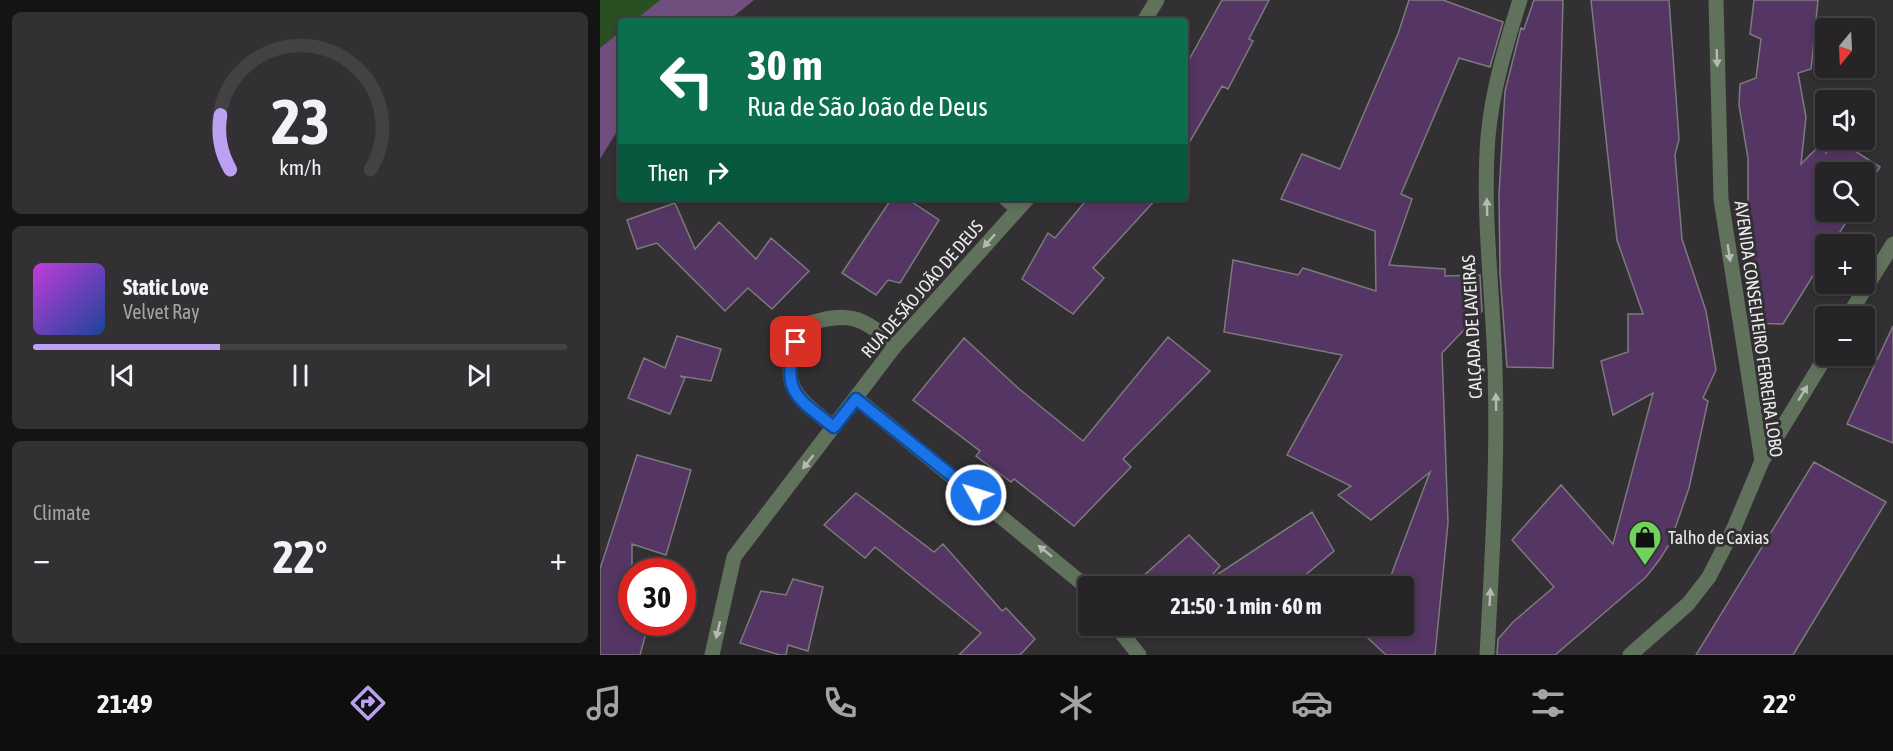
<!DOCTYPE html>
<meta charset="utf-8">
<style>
body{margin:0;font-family:"Asap Condensed",sans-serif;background:#323032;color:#f1f3f6;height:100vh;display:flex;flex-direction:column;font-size:22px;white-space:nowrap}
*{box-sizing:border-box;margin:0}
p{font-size:20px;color:#a4a4a7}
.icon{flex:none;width:33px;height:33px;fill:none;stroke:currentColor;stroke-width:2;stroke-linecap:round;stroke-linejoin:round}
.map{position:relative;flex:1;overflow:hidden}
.details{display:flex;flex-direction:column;gap:12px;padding:12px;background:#151415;width:600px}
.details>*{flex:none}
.hud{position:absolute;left:18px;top:18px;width:570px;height:183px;border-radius:6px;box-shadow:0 3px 9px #0003,0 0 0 2px #424143;background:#0b6e4f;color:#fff;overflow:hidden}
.needle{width:39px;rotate:198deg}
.tools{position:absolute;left:1215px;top:18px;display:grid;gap:12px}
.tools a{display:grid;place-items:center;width:60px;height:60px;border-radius:6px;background:#262426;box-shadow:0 3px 9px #0003,0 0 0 2px #424143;font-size:30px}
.speed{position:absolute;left:18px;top:558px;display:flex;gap:12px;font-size:30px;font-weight:700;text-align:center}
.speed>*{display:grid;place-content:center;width:78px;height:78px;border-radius:50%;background:#262426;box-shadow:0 3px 9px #0003,0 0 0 2px #424143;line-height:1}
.speed .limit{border:9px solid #d22;background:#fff;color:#111}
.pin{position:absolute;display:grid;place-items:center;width:51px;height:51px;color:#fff;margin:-26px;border-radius:12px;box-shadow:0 3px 9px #0006}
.me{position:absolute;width:66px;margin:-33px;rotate:309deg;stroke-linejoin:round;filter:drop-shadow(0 0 4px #0008)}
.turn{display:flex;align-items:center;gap:21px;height:126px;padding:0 30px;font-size:27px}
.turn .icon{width:78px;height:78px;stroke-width:2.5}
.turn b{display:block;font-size:42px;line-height:51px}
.then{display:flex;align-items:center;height:57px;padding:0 30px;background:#0003;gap:12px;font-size:22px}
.big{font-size:45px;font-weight:700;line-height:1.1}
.details .tile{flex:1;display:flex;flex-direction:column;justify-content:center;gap:9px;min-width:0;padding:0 21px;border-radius:9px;background:#323032}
.details .dial{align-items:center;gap:0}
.dial svg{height:156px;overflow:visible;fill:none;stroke:#424143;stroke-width:7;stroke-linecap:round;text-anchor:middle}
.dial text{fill:#f1f3f6;stroke:none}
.song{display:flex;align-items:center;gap:18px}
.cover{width:72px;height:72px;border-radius:9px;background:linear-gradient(135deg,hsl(290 70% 55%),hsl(220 70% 35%))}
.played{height:6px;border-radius:3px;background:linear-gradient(90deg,#bca0f2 35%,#424143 35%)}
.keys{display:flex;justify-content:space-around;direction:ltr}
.heat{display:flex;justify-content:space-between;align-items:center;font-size:33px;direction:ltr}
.trip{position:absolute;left:478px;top:576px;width:336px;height:60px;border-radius:6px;background:#262426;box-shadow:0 3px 9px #0003,0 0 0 2px #424143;font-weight:700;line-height:60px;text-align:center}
.menu{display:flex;height:96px;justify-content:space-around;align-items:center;background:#0f0e0f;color:#a4a4a7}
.menu .icon{width:42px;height:42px}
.menu .selected{color:#bca0f2}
.menu b{font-size:27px;color:#f1f3f6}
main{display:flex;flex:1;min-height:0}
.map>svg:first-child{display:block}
.green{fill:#294f22}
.water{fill:#704f7f}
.building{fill:#543563;stroke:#7c7a7d;stroke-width:1.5}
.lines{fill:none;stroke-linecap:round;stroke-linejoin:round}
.minor{stroke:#60715c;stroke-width:15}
.oneway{fill:#b5bbb4}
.route-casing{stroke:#114b97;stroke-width:15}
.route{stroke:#1a73e8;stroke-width:10}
.labels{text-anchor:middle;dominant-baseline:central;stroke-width:6;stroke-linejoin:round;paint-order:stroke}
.street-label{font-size:18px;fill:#eeedee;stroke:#323032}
.poi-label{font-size:18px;fill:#eeedee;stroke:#323032;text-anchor:start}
</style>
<main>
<section class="details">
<div class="tile dial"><svg viewBox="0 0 100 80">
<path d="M14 69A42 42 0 1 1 86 69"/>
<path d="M14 69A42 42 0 0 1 9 41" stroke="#bca0f2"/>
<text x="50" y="56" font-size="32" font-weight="700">23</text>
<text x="50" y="72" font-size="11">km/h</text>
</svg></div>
<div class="tile">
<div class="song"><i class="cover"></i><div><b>Static Love</b><p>Velvet Ray</p></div></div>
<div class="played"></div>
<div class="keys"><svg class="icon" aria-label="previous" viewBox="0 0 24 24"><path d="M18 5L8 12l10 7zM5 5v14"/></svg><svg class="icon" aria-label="pause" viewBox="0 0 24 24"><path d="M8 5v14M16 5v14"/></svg><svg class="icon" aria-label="next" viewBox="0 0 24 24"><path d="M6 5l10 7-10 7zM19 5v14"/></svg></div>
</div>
<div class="tile"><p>Climate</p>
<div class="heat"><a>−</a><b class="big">22°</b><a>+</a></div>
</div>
</section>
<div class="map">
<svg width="1293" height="655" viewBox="0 0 1293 655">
<rect width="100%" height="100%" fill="#323032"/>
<path class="green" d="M 0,0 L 60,0 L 34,21 L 21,21 L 21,31 L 0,48 Z"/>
<path class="water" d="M 60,0 L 154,0 L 128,21 L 34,21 Z
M 21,31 L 21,125 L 0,159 L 0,48 Z"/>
<path class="building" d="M 622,0 L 669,0 L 649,39 L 653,41 L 628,89 L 622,86 L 585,150 L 585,67 Z
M 809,0 L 843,0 L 903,22 L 890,67 L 859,58 L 801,194 L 812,199 L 789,265 L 845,269 L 845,276 L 880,275 L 882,311 L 842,353 L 848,523 L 835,655 L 786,655 L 768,638 L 772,626 L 804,626 L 804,586 L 787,586 L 830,472 L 771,520 L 738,495 L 751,486 L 687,455 L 742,355 L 624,332 L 633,260 L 698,275 L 703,268 L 776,291 L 775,231 L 681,199 L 702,154 L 740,169 L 798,34 Z
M 934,0 L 963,0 L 953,368 L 907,367 L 900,274 L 899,194 L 905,91 L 921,28 L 924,29 Z
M 991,0 L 1069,0 L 1079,139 L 1075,155 L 1082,239 L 1106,311 L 1116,370 L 1103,398 L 1108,401 L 1089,488 L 1070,543 L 1060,559 L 1046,577 L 955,655 L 897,655 L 898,639 L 913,622 L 954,587 L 912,540 L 961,485 L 1013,544 L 1053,393 L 1013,415 L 1001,361 L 1028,352 L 1028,314 L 1043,314 L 1017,240 Z
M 1154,0 L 1218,0 L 1211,69 L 1198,73 L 1206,117 L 1201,164 L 1226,139 L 1226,153 L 1238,140 L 1280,167 L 1264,192 L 1264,172 L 1226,172 L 1226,212 L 1253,212 L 1232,244 L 1226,244 L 1226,255 L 1183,324 L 1150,323 L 1148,307 L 1148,158 L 1139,105 L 1140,84 L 1156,78 L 1161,39 L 1150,34 Z
M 292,198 L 306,198 L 339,220 L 300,283 L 288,280 L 276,295 L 242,273 Z
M 488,198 L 557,198 L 493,268 L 504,278 L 473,314 L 422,279 L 448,233 L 455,238 Z
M 75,203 L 95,249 L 119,222 L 156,259 L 171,238 L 209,271 L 172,309 L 148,288 L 125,311 L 57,243 L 37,249 L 27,220 Z
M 1293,326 L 1293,443 L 1247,424 Z
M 77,336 L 121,349 L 111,381 L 80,376 L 85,378 L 70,414 L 28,398 L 44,358 L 65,368 Z
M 568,337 L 610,371 L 523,459 L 531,467 L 474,526 L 414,479 L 411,482 L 376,456 L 380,451 L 313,400 L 364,338 L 418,388 L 483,441 Z
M 37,455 L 91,470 L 66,555 L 32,544 L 32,622 L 49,622 L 40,655 L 0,655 L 0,569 Z
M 1214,462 L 1286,502 L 1193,655 L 1096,655 Z
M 256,493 L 334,552 L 343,544 L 402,611 L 406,608 L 435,639 L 420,655 L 359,655 L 381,633 L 275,547 L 265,558 L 224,525 Z
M 712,512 L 734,551 L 692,586 L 532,586 L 589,535 L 620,566 L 606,582 Z
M 193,579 L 223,587 L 208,651 L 188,645 L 186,655 L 180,655 L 140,643 L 161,591 L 186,595 Z"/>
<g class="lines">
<path class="minor" d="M 1116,0 L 1121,199 L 1162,461
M 544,21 L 557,0
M 405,198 L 418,209
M 1248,316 L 1293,244
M 257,399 L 489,589
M 234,427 C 188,392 178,381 204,325 C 247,311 262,315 295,346
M 516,626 L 539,655
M 112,655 L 134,557 L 295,346 L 428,198
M 887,655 C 892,560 898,464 895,369 C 893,291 882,214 888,137 C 892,91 906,44 920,0
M 1030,655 L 1088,604 L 1109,577 L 1134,528 L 1162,461 L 1226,356"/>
</g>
<defs><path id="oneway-solid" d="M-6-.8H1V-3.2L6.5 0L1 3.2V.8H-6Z" transform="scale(1.5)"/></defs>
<g class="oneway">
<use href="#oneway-solid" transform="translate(1117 58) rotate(88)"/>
<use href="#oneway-solid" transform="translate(887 207) rotate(-91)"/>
<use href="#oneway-solid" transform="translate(389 241) rotate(132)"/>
<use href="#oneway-solid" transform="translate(1129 253) rotate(81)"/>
<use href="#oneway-solid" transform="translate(1203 393) rotate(-59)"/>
<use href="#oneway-solid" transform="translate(896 402) rotate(-91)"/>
<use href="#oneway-solid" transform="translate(208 462) rotate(128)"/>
<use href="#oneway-solid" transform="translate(445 551) rotate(-141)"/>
<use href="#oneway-solid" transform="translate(890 597) rotate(-87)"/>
<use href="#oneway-solid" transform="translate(118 630) rotate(103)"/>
</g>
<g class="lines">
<defs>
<path id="route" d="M 196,342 C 180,391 198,399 234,427 L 256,399 L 376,495"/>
</defs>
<use href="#route" class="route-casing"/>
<use href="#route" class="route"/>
</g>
<defs>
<symbol id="shop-pin" viewBox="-11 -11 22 30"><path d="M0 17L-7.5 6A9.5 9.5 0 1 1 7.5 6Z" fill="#71d35e" stroke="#323032"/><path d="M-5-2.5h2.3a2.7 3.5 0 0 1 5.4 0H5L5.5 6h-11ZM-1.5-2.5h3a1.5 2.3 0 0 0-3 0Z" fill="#111"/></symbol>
</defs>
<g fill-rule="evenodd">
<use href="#shop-pin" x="1026" y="518" width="38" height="52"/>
</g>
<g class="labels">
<g class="street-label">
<text transform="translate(322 289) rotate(-49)">RUA DE SÃO JOÃO DE DEUS</text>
<text transform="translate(872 327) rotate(-93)">CALÇADA DE LAVEIRAS</text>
<text transform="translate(1159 329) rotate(82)">AVENIDA CONSELHEIRO FERREIRA LOBO</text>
</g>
<g class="poi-label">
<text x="1068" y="537">Talho de Caxias</text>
</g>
</g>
</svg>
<div class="tools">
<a><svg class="needle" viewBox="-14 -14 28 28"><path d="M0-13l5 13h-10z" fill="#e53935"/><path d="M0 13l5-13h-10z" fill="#a4a4a7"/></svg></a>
<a><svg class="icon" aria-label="sound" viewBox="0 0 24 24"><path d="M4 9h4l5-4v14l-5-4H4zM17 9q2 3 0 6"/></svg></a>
<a><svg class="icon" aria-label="search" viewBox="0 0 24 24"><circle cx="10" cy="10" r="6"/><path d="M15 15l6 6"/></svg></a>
<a>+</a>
<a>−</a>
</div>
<div class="speed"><div class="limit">30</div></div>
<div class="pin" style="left:196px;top:342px;background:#d93025"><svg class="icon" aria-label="arrive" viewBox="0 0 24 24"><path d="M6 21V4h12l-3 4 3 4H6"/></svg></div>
<svg class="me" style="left:376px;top:495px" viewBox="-20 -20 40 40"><circle r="17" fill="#1a73e8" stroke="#fff" stroke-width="3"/><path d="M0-11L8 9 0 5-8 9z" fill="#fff"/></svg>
<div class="trip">21:50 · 1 min · 60 m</div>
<div class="hud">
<div class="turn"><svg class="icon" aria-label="left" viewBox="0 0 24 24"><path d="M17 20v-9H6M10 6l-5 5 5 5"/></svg><div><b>30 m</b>Rua de São João de Deus</div></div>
<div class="then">Then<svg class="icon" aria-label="right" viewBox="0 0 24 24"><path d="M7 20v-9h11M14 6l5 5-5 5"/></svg></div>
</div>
</div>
</main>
<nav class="menu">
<b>21:49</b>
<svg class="icon selected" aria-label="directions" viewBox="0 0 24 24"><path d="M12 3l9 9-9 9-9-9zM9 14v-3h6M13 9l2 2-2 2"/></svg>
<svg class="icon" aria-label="music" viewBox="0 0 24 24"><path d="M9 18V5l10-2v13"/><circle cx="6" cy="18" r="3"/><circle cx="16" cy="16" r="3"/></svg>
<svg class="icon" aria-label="phone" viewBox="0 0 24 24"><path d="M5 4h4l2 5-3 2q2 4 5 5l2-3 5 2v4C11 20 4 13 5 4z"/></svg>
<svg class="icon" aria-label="climate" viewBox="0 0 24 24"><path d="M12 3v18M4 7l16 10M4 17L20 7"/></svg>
<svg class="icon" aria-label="car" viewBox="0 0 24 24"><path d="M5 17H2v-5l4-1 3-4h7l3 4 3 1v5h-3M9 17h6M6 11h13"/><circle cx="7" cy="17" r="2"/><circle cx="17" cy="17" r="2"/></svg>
<svg class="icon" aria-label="filters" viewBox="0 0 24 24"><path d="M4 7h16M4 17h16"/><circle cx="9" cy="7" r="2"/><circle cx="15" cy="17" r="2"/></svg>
<b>22°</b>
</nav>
